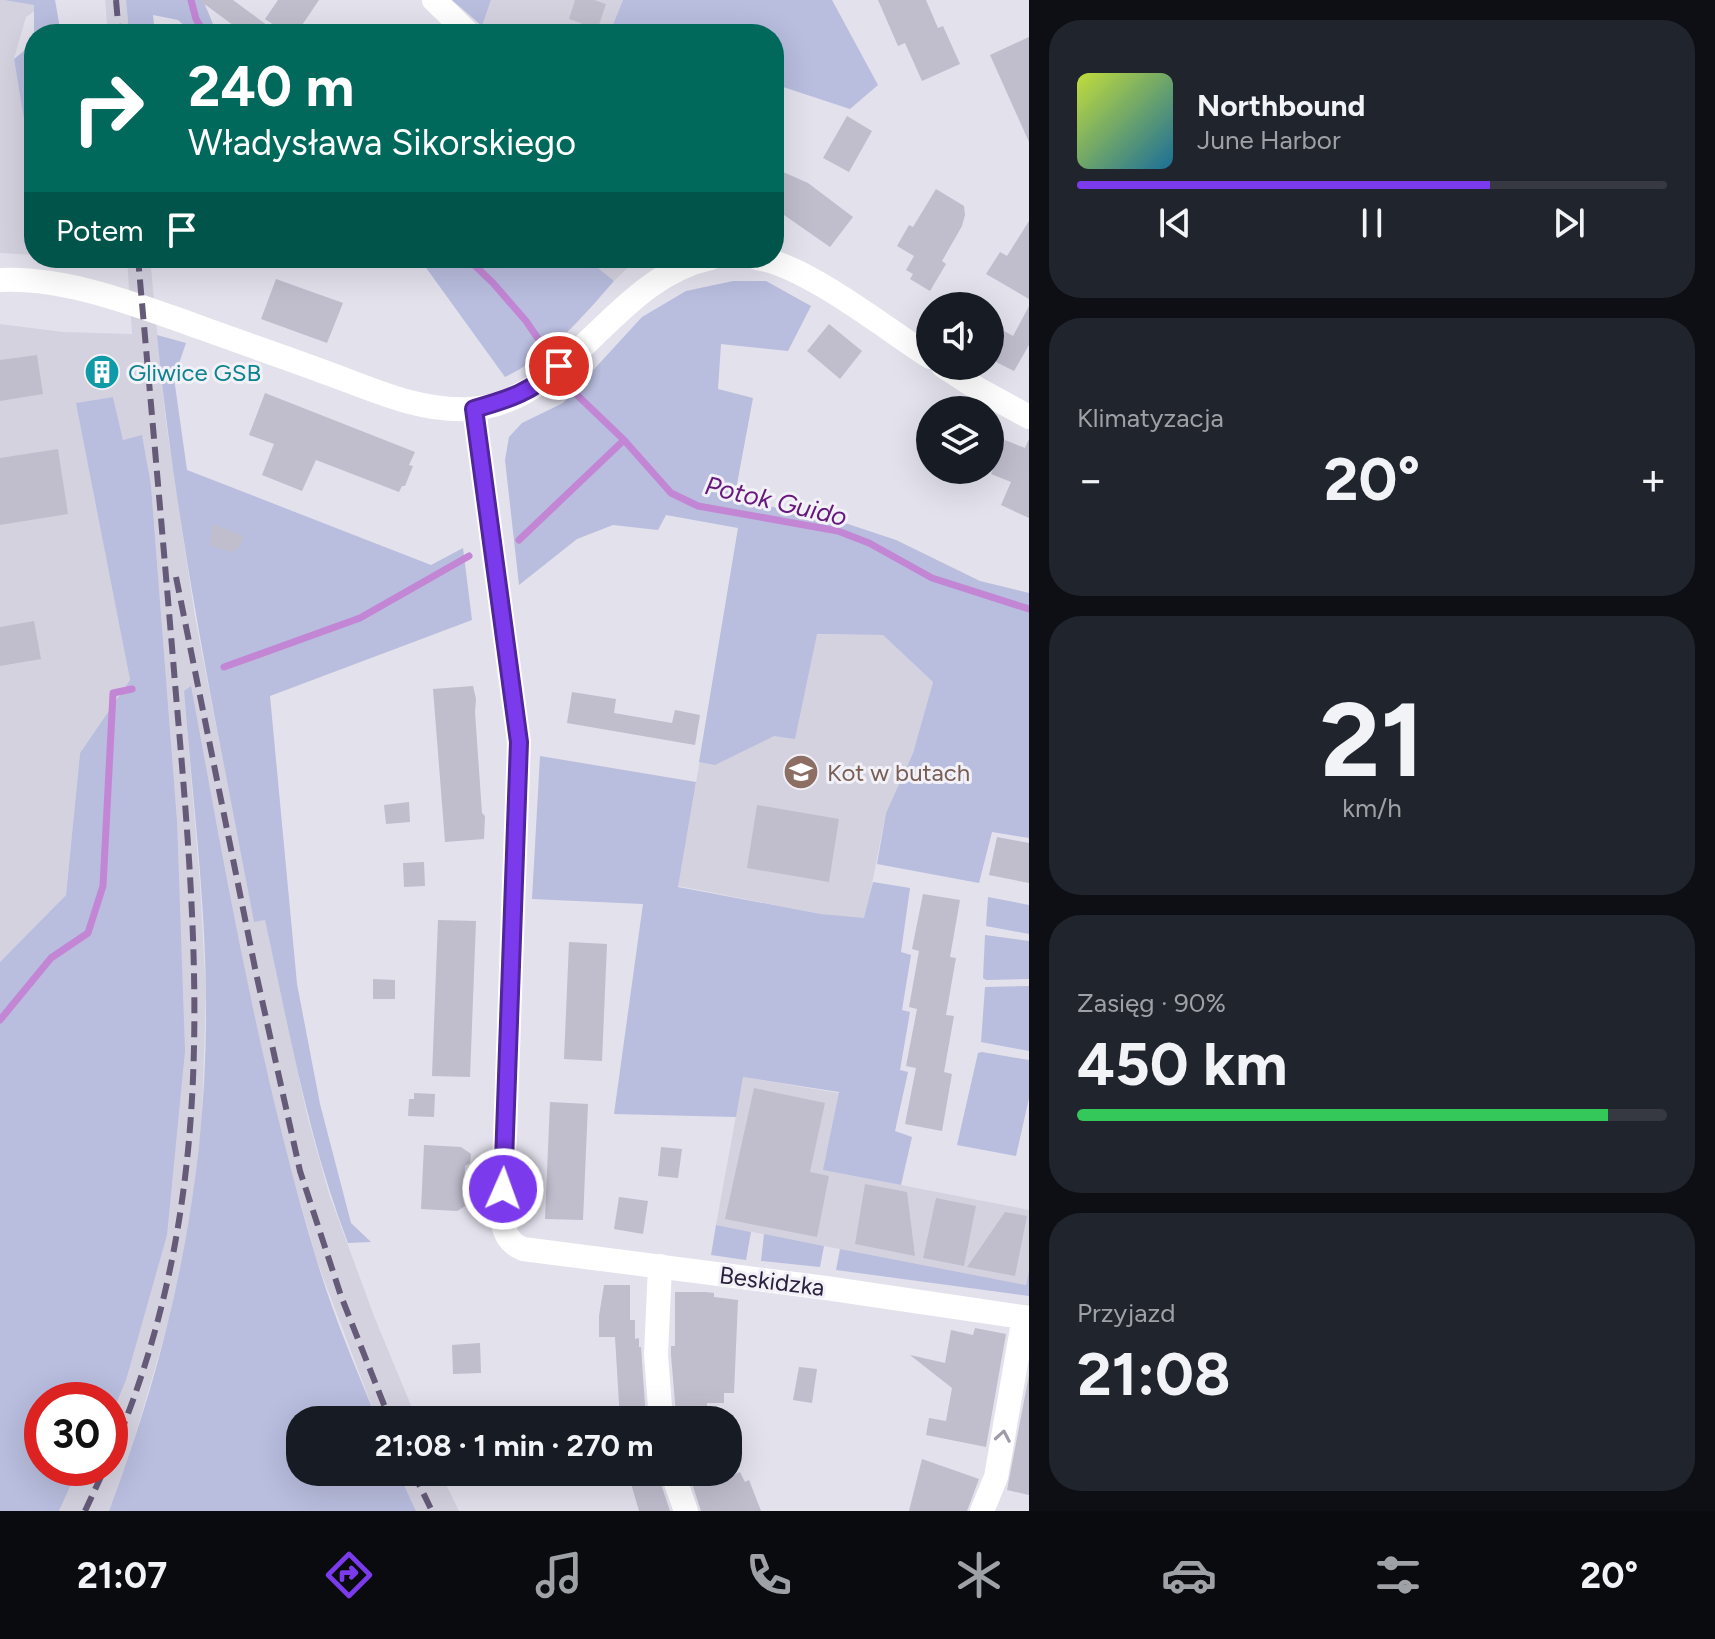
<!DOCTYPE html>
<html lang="pl">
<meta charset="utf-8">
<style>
body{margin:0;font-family:Figtree,sans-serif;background:#20242c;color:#f1f3f6;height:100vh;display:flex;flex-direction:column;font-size:30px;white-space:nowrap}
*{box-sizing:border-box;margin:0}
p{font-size:26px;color:#9ea1a6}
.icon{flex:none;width:44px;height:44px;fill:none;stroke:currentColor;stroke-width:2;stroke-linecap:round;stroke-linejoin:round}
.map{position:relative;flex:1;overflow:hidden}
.panel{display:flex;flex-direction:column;gap:20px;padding:20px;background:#0d0f14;width:686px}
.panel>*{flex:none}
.hud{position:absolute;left:24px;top:24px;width:760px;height:244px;border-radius:32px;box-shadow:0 8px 32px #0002;background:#00695c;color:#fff;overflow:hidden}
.buttons{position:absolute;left:916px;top:292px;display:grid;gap:16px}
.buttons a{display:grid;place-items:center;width:88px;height:88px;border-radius:50%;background:#171b24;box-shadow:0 8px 32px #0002;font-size:40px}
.speed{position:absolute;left:24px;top:1382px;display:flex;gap:16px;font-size:40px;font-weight:700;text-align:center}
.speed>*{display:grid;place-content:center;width:104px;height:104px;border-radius:50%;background:#171b24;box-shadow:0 8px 32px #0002;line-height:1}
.speed .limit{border:12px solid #d22;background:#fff;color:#111}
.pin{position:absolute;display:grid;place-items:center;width:68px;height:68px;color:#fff;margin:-34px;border:4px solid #fff;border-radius:50%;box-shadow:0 2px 8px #0007}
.me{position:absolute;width:88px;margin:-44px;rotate:2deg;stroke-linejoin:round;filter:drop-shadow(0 0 6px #0008)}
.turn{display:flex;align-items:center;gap:28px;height:168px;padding:0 32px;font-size:36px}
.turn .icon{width:104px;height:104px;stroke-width:2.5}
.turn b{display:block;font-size:56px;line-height:68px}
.then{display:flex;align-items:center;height:76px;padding:0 32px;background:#0003;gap:16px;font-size:30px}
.big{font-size:60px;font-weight:700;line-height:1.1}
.panel .tile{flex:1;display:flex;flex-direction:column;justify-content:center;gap:12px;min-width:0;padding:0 28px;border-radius:32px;background:#20242c}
.panel .dial{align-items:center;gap:0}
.dial b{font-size:104px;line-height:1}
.song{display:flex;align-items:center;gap:24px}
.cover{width:96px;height:96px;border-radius:12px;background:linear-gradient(135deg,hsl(70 70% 55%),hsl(200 70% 35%))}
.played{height:8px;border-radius:4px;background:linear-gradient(90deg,#7c3aed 70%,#363941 70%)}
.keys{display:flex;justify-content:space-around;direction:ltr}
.heat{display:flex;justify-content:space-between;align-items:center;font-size:44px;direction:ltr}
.charge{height:12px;border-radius:6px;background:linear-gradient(90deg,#34c759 90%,#363941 0)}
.trip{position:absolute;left:286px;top:1406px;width:456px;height:80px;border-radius:32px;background:#171b24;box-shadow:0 8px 32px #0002;font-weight:700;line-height:80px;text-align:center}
.tab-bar{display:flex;height:128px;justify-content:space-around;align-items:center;background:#090b0e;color:#9ea1a6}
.tab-bar .icon{width:56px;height:56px}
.tab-bar .current{color:#7c3aed}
.tab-bar b{font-size:36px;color:#f1f3f6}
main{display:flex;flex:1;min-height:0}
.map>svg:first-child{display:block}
.built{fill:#d5d2e0}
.green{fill:#b9bdde}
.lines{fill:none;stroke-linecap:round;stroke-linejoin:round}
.stream{stroke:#c286d4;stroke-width:7}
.building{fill:#c0bdcd}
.minor{stroke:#fff;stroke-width:24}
.rail{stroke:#655b79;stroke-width:6;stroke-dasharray:16 8;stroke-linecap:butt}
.oneway{stroke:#a09ba8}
.route-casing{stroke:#51269a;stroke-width:20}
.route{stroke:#7c3aed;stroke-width:14}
.labels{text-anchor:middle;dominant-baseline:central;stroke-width:6;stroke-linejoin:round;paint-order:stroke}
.culture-label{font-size:24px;fill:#0d838f;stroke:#f2f1f8;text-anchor:start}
.education-label{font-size:24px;fill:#785e54;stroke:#f2f1f8;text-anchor:start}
.street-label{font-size:24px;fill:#2b203d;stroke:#f2f1f8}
.water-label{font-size:26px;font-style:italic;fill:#66187c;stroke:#f2f1f8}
</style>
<main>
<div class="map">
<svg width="1029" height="1511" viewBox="0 0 1029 1511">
<rect width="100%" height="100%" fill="#e3e1ec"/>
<path class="built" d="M 0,0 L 36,0 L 36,10 L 26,17 L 14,59 L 34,181 L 34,255 L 0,253 Z
M 105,0 L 126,0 L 129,34 L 108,34 Z
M 491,0 L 623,0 L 609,34 L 490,34 L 482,26 Z
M 127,258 L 150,258 L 166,422 L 195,617 L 254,921 L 265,919 L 307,1115 L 329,1194 L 374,1316 L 417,1420 L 377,1420 L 318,1264 L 279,1128 L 246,977 L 190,687 L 184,692 L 200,883 L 206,994 L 202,1118 L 192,1209 L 174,1303 L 130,1454 L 109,1511 L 59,1511 L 78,1468 L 110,1468 L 110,1419 L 126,1380 L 177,820 L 151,485 L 142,436 L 123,440 L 113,397 L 77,403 L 130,680 L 80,753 L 66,895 L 0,962 L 0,324 L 63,332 L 132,334 Z
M 586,258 L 638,258 L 614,281 Z
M 722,633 L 883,635 L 933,682 L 913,753 L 886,813 L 865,919 L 821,914 L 678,886 Z
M 743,1077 L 839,1093 L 824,1170 L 1029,1210 L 1029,1271 L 1026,1285 L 716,1225 Z
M 398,1472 L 440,1472 L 459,1511 L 416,1511 Z"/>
<path class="green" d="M 5,0 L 55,0 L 61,34 L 34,34 L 34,40 L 34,5 Z
M 126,0 L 203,0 L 213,24 L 229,34 L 193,34 L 178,20 L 153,15 L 155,34 L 129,34 Z
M 452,0 L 491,0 L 482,26 Z
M 623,0 L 832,0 L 878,85 L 850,109 L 774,84 L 774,34 L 609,34 Z
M 34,43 L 34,181 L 14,59 Z
M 419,258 L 586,258 L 614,281 C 582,318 548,357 505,377 Z
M 733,281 L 766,281 L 811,306 L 788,351 L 721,344 L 718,389 L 753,398 L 734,500 L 827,517 L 896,540 L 980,581 L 1029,593 L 1029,838 L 992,832 L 979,883 L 877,864 L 886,813 L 913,753 L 933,682 L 883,635 L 817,634 L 795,739 L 774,736 L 715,765 L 699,762 L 738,528 L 666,515 L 658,530 L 613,525 L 577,539 L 519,585 L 505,460 L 509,437 L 522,423 L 563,403 L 642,317 L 686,291 Z
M 157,335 L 186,343 L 174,378 L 187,470 L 431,565 L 463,548 L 472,620 L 270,696 L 297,984 L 320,1104 L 351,1223 L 371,1242 L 348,1243 C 308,1139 289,1029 265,920 L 254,922 C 217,727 176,533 157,335 Z
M 113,397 L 123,440 L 142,435 L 151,485 L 177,820 L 185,1051 L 167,1235 L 126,1380 L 110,1419 L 110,1400 L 42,1400 L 42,1468 L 78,1469 L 59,1511 L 0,1511 L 0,962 L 66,895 L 80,753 L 130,680 L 76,403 Z
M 191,686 C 227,879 260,1073 317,1261 C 333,1315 356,1368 377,1420 L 300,1420 L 300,1472 L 398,1472 L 416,1511 L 109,1511 C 173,1341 208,1177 206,995 C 205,894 192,792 184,691 Z
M 540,756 L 696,782 L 678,887 L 821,914 L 864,918 L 873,882 L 910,888 L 901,952 L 911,955 L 902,1010 L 910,1012 L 900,1070 L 908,1072 L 895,1131 L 912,1137 L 901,1185 L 823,1170 L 839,1092 L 743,1077 L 736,1117 L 614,1114 L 643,904 L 532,899 Z
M 988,897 L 1029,905 L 1029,934 L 986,926 Z
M 985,935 L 1029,941 L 1029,979 L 986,980 L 983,978 Z
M 1029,986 L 1029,1051 L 981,1042 L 985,987 Z
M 982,1052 L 1029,1060 L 1029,1098 L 1016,1156 L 957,1145 L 978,1053 Z
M 716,1225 L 751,1232 L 746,1260 L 711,1255 Z
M 764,1234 L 824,1246 L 820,1267 L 761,1261 Z
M 840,1249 L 1026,1285 L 1029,1271 L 1029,1296 L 836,1270 Z"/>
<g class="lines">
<path class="stream" d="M 191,0 L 196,19 L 205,34
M 467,258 L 493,283 L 526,321 L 576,394 L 624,440 L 671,493 L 698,506 L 838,531 L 869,543 L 932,578 L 1029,609
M 519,540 L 624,440
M 224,667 L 360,618 L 469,556
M 0,1020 L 51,958 L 88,933 L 103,886 L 113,693 L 132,689"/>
</g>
<path class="building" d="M 199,0 L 233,0 L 279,34 L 245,34 Z
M 278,0 L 319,0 L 296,34 L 287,34 L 265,19 Z
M 575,0 L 594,0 L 606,4 L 596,34 L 576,34 L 581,23 L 569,19 Z
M 878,0 L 926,0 L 938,28 L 943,26 L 960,64 L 922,81 L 905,43 L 898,46 Z
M 1029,37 L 1029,142 L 990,55 Z
M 847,116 L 872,131 L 849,172 L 823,158 Z
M 774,168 L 808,183 L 853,217 L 830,247 L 774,208 Z
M 936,189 L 964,206 L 965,215 L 962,226 L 942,261 L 946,264 L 930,291 L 910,279 L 913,274 L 906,270 L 914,256 L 897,246 L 909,225 L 913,227 Z
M 1029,221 L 1029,299 L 986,274 L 1000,252 L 1007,256 Z
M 276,279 L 343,303 L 327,343 L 261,319 Z
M 1029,306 L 1029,345 L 1014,371 L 990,359 L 990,323 L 1013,336 Z
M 829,324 L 862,351 L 840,379 L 807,351 Z
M 37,355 L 43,394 L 0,401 L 0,360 Z
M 109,355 L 114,386 L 95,390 L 89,359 Z
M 265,393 L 415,452 L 409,465 L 413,466 L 405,486 L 402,486 L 399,492 L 316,460 L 302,491 L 262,475 L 274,444 L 249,435 Z
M 1029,439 L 1029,518 L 1001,505 L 1011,482 L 991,474 L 1005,440 L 1025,448 Z
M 58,449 L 68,514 L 0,525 L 0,458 Z
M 213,524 L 244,536 L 240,547 L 232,552 L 210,546 Z
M 34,621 L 41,659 L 0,666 L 0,627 Z
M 473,686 L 476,699 L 475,712 L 482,813 L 485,816 L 484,839 L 445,842 L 433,689 Z
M 572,692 L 616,699 L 614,713 L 672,723 L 675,710 L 700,715 L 695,745 L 567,723 Z
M 409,802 L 410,822 L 386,824 L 384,805 Z
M 757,805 L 839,819 L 829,882 L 747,868 Z
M 997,837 L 1029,843 L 1029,883 L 989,875 Z
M 424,862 L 425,886 L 404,887 L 403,863 Z
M 923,894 L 960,900 L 950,957 L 956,958 L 946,1015 L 954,1016 L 944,1072 L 952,1074 L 942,1131 L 905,1124 L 916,1068 L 906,1066 L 917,1009 L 909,1007 L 919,951 L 912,949 Z
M 438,920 L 476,921 L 470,1077 L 432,1076 Z
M 569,942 L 607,944 L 602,1061 L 564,1059 Z
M 373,979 L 395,980 L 395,999 L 373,999 Z
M 754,1088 L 825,1103 L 810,1172 L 829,1176 L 817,1237 L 725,1219 Z
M 414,1093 L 435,1094 L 434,1117 L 408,1116 L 409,1099 L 414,1099 Z
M 550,1102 L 588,1104 L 583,1220 L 545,1219 Z
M 424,1145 L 461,1147 L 471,1154 L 470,1163 L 465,1166 L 464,1191 L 469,1194 L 469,1204 L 457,1211 L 421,1209 Z
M 661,1147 L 682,1149 L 678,1178 L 658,1176 Z
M 865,1184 L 907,1192 L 915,1256 L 855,1244 Z
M 619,1197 L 648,1201 L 643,1234 L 614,1229 Z
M 936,1198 L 976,1206 L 964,1266 L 923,1258 Z
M 1005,1212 L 1027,1216 L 1015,1276 L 967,1267 Z
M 604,1285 L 630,1285 L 630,1320 L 635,1320 L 635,1339 L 639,1338 L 639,1347 L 641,1347 L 646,1420 L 620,1420 L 615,1337 L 599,1337 L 599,1316 Z
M 675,1292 L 706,1292 L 714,1293 L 714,1297 L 738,1300 L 734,1393 L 724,1393 L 724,1403 L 707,1403 L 707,1414 L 676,1414 L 671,1355 L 671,1346 L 675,1346 Z
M 975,1328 L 1006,1334 L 986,1447 L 926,1435 L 929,1418 L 946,1421 L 952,1388 L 910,1355 L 945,1363 L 951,1330 L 973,1335 Z
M 480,1343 L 481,1373 L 453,1374 L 452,1345 Z
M 799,1367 L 817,1369 L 812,1403 L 793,1400 Z
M 1029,1375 L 1029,1495 L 1007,1490 Z
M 922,1459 L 979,1479 L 967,1511 L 909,1511 Z
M 657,1472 L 670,1511 L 639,1511 L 630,1480 Z
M 711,1472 L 721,1472 L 724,1479 L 740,1472 L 745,1482 L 749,1480 L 761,1511 L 701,1511 L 691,1480 Z"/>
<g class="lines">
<path class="minor" d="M 434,0 L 469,34
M 757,258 C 806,265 886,329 930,357
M 0,280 C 67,277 137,305 199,327 C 243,343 287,358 330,374 C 376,391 421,412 470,409 C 570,402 613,278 711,258
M 943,366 L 978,389 L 1029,417
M 474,409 L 519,742 L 502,1220 C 505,1234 509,1243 523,1249 L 826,1288 L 1029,1318
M 660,1266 L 656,1355 L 661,1420
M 672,1472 L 686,1511
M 982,1511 L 996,1477 L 1024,1317"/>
<path class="rail" d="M 116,0 L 119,34
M 176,577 L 256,973 L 300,1171 L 341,1296 L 390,1420
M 110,1458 C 220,1205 199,961 176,695 C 164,550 151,404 138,258
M 413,1472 L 432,1511
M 85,1511 L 105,1468"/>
</g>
<defs><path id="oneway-chevron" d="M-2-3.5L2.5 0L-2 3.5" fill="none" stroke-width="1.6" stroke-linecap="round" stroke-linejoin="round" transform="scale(2)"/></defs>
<use class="oneway" href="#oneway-chevron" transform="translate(1003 1436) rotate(-80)"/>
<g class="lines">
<defs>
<path id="route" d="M 503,1189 L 519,742 L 474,409 C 509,399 532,392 559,366"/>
</defs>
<use href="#route" class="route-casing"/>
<use href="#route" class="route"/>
</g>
<defs>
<symbol id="building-disc" viewBox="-11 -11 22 22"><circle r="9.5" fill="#0f9aa8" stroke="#f2f1f8"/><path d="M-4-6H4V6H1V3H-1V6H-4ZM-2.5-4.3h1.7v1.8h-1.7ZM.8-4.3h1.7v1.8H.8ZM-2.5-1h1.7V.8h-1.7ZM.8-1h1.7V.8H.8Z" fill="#fff"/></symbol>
<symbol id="school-disc" viewBox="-11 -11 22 22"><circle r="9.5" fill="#8d6e63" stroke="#f2f1f8"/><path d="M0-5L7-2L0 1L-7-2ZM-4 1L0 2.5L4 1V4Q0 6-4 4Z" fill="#fff"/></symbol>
</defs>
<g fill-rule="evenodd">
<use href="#building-disc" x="82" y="352" width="40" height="40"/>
<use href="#school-disc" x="781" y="752" width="40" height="40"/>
</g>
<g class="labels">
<g class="culture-label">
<text x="128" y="372">Gliwice GSB</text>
</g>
<g class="education-label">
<text x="827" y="772">Kot w butach</text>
</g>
<g class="street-label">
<text transform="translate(772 1281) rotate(7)">Beskidzka</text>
</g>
<g class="water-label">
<text transform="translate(776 501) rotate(13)">Potok Guido</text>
</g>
</g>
</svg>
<div class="buttons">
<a><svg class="icon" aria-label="sound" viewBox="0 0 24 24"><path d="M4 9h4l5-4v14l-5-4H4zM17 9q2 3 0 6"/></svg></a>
<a><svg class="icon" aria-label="layers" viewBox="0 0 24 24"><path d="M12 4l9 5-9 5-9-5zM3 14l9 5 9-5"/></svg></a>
</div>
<div class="speed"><div class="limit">30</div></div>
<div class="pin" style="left:559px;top:366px;background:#d93025"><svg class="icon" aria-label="arrive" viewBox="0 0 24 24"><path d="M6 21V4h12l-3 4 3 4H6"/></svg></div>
<svg class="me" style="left:503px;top:1189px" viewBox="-20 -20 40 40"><circle r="17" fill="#7c3aed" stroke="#fff" stroke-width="3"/><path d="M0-11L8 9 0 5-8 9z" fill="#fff"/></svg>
<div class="trip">21:08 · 1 min · 270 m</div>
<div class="hud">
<div class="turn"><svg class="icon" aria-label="right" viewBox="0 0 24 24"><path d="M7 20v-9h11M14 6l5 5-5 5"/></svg><div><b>240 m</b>Władysława Sikorskiego</div></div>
<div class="then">Potem<svg class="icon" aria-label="arrive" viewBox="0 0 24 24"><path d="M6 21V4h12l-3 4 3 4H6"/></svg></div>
</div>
</div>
<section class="panel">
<div class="tile">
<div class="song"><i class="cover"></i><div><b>Northbound</b><p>June Harbor</p></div></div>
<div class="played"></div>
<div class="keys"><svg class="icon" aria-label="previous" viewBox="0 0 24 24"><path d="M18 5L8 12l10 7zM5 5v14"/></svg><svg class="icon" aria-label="pause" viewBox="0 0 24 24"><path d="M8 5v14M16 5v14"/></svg><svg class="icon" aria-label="next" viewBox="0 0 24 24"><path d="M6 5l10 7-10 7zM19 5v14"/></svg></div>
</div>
<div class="tile"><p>Klimatyzacja</p>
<div class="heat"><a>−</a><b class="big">20°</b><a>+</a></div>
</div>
<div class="tile dial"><b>21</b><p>km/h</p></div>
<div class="tile"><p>Zasięg · 90%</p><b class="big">450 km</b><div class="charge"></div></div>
<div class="tile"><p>Przyjazd</p><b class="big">21:08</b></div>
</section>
</main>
<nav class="tab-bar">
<b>21:07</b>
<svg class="icon current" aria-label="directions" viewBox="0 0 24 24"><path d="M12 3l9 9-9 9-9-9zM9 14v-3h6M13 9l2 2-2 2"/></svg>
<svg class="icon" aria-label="music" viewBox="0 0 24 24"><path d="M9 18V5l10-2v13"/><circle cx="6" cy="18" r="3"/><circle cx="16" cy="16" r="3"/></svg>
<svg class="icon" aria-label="phone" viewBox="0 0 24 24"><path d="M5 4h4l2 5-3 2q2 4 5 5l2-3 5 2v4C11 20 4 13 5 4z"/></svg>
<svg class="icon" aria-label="climate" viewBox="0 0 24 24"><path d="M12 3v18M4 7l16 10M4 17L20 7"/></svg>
<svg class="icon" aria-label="car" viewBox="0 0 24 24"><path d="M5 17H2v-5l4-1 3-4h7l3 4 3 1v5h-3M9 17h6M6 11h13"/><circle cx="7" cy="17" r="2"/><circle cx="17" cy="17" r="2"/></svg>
<svg class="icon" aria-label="filters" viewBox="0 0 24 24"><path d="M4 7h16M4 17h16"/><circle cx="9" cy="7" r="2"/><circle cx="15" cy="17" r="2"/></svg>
<b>20°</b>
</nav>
